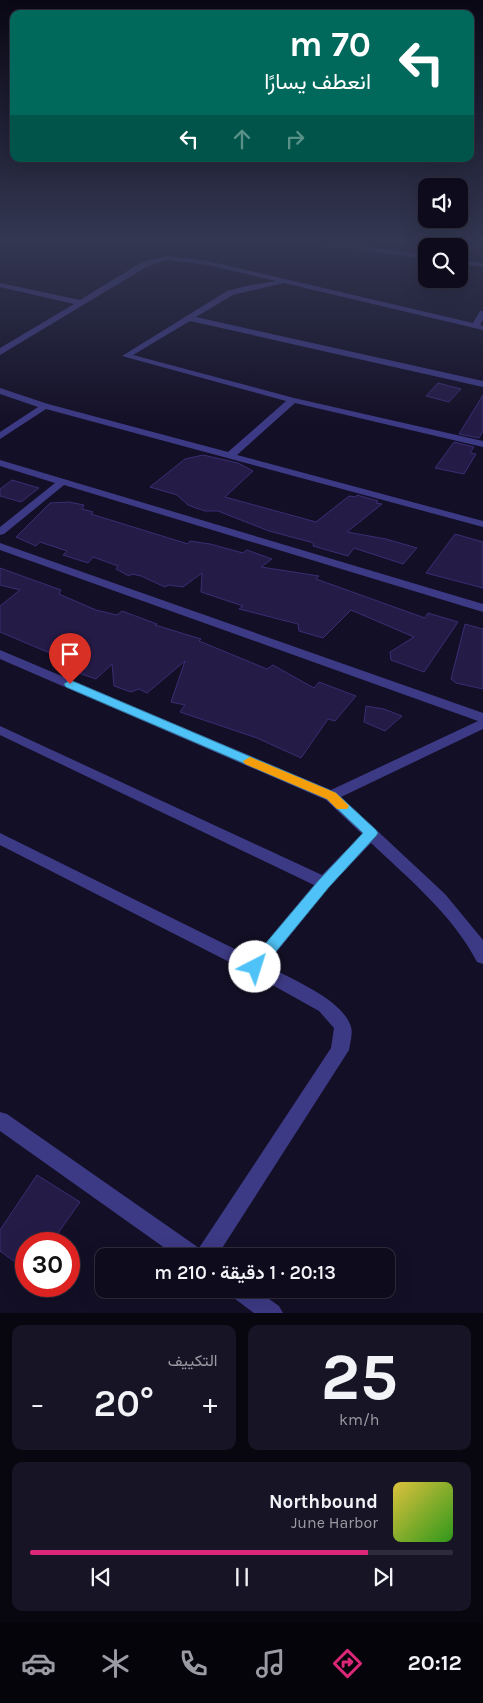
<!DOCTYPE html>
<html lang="ar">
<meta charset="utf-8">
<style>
body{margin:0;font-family:Karla,Vazirmatn,sans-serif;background:#171425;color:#f1f3f6;direction:rtl;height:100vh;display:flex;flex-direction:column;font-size:19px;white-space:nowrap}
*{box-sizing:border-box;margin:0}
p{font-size:16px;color:#9b9ba3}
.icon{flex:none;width:28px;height:28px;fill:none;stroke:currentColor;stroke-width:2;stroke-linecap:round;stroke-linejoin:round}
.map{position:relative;height:1313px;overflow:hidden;direction:ltr}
.side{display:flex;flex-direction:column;gap:12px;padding:12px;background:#08060f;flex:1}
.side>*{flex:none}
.top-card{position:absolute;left:10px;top:10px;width:464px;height:152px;border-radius:10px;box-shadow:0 5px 20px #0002,0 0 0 1px #2e2b3b;direction:rtl;background:#00695c;color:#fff;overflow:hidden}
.fabs{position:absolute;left:418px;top:178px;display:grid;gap:10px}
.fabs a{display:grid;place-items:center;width:50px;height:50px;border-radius:10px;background:#0e0b1c;box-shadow:0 5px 20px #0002,0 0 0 1px #2e2b3b;font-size:25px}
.speed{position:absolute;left:15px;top:1232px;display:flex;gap:10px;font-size:25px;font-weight:700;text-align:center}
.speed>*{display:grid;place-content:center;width:65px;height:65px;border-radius:50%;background:#0e0b1c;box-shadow:0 5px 20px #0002,0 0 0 1px #2e2b3b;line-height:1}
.speed .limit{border:8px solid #d22;background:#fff;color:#111}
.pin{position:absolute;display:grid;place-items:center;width:42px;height:42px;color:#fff;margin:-51px -21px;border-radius:50% 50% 50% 0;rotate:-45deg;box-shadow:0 0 5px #0007}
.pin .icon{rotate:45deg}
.me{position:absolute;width:55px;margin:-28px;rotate:40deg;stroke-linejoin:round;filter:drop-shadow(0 0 4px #0008)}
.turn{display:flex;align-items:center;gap:18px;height:105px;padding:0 20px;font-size:22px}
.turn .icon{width:65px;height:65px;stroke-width:2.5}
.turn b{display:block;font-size:35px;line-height:42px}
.lanes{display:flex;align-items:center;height:48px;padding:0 20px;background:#0003;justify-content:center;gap:25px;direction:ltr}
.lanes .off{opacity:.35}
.big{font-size:38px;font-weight:600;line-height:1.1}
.side .card{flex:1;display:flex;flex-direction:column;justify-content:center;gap:8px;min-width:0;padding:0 18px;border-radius:10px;background:#171425}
.side .dial{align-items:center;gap:0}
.dial b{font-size:65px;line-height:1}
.song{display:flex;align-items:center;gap:15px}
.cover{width:60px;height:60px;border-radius:8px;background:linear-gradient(135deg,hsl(50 70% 55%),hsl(110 70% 35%))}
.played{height:5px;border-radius:2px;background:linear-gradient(90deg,#db2777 80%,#2e2b3b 80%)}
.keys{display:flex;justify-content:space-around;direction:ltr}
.heat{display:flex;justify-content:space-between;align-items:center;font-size:28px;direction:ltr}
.side .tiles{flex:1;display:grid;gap:12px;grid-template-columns:1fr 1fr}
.card:last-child{grid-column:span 2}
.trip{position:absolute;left:95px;top:1248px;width:300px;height:50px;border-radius:10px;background:#0e0b1c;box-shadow:0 5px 20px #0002,0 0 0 1px #2e2b3b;font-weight:600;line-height:50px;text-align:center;direction:rtl}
.menu{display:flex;height:80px;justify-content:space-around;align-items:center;background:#06040b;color:#9b9ba3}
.menu .icon{width:35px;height:35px}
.menu .selected{color:#db2777}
.menu b{font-size:22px;color:#f1f3f6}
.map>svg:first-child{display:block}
.building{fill:#241b47;stroke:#3b2d73}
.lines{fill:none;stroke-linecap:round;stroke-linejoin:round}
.minor{fill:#3d3a85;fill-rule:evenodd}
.route{fill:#4fc3f7;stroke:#337fa1}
.slow{fill:#f59e0b}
</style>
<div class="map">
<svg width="483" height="1313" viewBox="0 0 483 1313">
<rect width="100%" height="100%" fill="#130f26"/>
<path class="building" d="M 438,383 L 461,389 L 449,402 L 426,396 Z
M 483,395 L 483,431 L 479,438 L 459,434 Z
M 454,442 L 474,447 L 470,453 L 476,454 L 464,474 L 435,468 Z
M 203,455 L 238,463 L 253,471 L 225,497 L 316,522 L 349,496 L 356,497 L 357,495 L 378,501 L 376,503 L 382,504 L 347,532 L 386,539 L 417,548 L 403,564 L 354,548 L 348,556 L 313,546 L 314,543 L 269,531 L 218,511 L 205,511 L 193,507 L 188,505 L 177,495 L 150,487 L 185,459 Z
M 12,480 L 39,488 L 21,502 L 0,496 L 0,489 Z
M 69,502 L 84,505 L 82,509 L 93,512 L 91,514 L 188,544 L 190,541 L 210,544 L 243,553 L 247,550 L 272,559 L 261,567 L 319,576 L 316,579 L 425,618 L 428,613 L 458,622 L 424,672 L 391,660 L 390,652 L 414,637 L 351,610 L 323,638 L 299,631 L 298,624 L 239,609 L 243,606 L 201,592 L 202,573 L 183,587 L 169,585 L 165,587 L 141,576 L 132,574 L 129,576 L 116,569 L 118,566 L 93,557 L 88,563 L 63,555 L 67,551 L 40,542 L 36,546 L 16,537 L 50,503 Z
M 455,534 L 483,542 L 483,588 L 426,573 Z
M 0,568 L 61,590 L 59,594 L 96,610 L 117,615 L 122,611 L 157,624 L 155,625 L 201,639 L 199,641 L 267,669 L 273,665 L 314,688 L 319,682 L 356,696 L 335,721 L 328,719 L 301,758 L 257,738 L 180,712 L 185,705 L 171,702 L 185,661 L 147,693 L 139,689 L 131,692 L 114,686 L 112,664 L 96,679 L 55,665 L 64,659 L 0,632 L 0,606 L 20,590 L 0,585 Z
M 465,624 L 483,629 L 483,689 L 456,683 L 451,679 Z
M 366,706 L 384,709 L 402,716 L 385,731 L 364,722 Z
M 37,1175 L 80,1202 L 51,1243 L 44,1241 L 42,1244 L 26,1244 L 26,1270 L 0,1251 L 0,1230 Z"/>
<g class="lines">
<path class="minor" d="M 313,242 L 330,242 L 426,255 L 426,259 L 317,244 Z
M 167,256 L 208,261 L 473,323 L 480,311 L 483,311 L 483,320 L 480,325 L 483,326 L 483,330 L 284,283 L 233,295 L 196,317 L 483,381 L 483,387 L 190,321 L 133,355 L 294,398 L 483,441 L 483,447 L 295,403 L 237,455 L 483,521 L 483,527 L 46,409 L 0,439 L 0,432 L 38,407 L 0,394 L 0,388 L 48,404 L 228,452 L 286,401 L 122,356 L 227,291 L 246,286 L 276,281 L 208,265 L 167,260 L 148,266 L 0,355 L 0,348 L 74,304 L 0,287 L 0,283 L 80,300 L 142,262 Z
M 459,260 L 483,263 L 483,267 L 459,264 Z
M 0,460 L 483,604 L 483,612 L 64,485 L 4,534 L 0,535 L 0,527 L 55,483 L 0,466 Z
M 0,543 L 483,713 L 483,729 L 341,797 L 445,894 L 483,940 L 483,964 L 477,962 C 453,915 409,879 371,843 L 329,887 L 266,965 C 290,979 343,999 351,1027 C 353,1033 350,1043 349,1050 L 217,1256 L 176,1256 L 0,1131 L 0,1112 L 7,1114 L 199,1248 L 331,1048 L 334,1028 L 319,1011 L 249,972 L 0,845 L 0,833 L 253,958 L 314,885 L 0,735 L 0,726 L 322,875 L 362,834 L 326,800 L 0,659 L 0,650 L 331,790 L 478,721 L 0,550 Z
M 228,1289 L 255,1289 L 279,1306 L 283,1313 L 254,1313 L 231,1296 Z"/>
</g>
<linearGradient id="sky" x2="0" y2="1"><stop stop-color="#0a0815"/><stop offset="0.57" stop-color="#333752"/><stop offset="1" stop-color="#333752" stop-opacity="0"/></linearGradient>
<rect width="483" height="425" fill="url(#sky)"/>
<path class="route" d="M 70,680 L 336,793 L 376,830 L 378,833 L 376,836 L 329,887 L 260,971 L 255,973 L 250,971 L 247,967 L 250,962 L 319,880 L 363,833 L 327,799 L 66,687 L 64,684 Z"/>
<path class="slow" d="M 250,757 L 336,793 L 349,806 L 347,809 L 337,809 L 327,799 L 245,764 L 243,761 Z"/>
</svg>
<div class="fabs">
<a><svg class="icon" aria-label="sound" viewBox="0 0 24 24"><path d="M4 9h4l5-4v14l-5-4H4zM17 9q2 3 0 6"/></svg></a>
<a><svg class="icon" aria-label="search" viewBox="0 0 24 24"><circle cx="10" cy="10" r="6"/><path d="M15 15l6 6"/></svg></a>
</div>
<div class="speed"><div class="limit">30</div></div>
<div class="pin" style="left:70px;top:684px;background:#d93025"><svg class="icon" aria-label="arrive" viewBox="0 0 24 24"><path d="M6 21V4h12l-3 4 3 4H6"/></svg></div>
<svg class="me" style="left:255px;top:967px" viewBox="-20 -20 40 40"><circle r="19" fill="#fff"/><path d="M0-13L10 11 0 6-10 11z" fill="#4fc3f7"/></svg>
<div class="trip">20:13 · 1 دقيقة · 210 m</div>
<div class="top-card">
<div class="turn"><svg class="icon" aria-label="left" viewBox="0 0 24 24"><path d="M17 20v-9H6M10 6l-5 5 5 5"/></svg><div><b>70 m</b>انعطف يسارًا</div></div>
<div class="lanes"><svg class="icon" aria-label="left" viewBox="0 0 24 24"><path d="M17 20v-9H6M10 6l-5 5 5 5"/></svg><svg class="icon off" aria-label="ahead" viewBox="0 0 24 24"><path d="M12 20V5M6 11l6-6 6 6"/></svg><svg class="icon off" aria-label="right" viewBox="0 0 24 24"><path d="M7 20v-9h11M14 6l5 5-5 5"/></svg></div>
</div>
</div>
<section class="side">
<div class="tiles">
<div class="card dial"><b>25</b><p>km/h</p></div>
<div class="card"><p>التكييف</p>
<div class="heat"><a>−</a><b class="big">20°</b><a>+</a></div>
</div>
<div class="card">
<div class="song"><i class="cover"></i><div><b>Northbound</b><p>June Harbor</p></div></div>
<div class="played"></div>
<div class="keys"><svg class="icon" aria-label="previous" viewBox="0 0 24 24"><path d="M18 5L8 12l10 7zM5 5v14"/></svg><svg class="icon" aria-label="pause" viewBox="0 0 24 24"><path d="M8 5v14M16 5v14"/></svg><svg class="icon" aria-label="next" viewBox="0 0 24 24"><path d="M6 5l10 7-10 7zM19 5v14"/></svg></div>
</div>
</div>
</section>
<nav class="menu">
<b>20:12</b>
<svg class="icon selected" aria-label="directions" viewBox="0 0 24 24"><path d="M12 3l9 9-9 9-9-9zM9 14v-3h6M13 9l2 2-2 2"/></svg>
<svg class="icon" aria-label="music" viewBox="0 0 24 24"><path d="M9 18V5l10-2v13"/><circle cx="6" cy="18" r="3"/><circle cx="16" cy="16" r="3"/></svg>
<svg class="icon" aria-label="phone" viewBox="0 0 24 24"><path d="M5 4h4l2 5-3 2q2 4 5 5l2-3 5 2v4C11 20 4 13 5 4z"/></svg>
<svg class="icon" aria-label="climate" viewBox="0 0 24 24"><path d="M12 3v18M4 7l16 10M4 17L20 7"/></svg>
<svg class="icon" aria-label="car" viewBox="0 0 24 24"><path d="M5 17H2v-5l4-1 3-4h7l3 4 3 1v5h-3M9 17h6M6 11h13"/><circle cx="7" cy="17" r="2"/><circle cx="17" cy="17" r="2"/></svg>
</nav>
